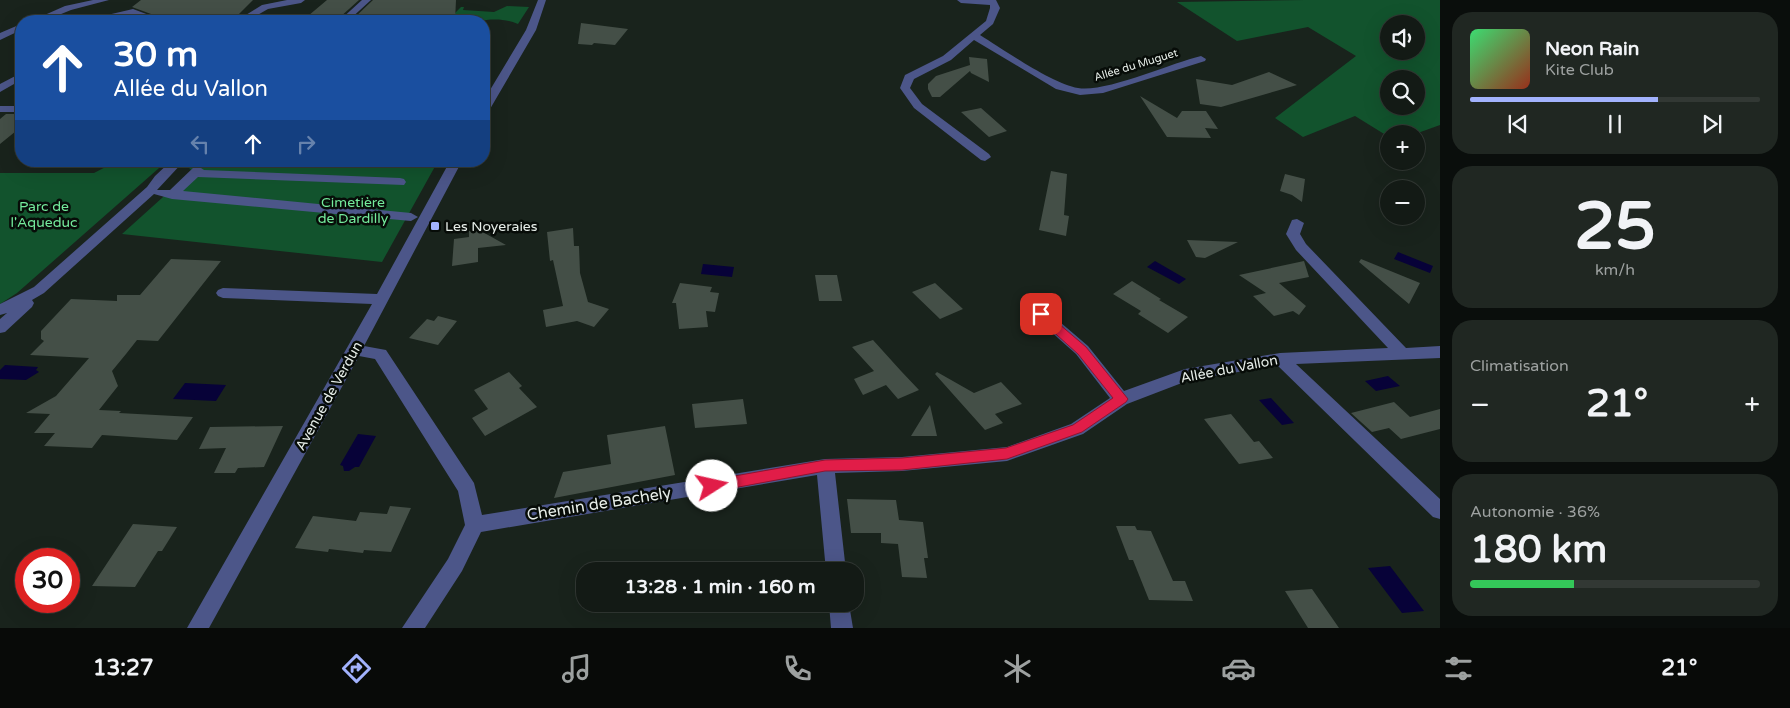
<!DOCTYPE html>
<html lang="fr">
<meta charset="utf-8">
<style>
body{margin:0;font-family:"Varela Round",sans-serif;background:#202722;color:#f1f3f6;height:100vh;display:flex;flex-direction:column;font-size:19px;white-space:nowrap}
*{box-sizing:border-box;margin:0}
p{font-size:16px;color:#9da1a0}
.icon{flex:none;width:28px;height:28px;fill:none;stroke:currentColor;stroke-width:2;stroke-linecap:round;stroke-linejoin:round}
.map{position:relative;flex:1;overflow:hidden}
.drawer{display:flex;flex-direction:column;gap:12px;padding:12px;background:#0a0e0c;width:350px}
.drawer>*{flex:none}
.banner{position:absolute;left:15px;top:15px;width:475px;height:152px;border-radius:20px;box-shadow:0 5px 20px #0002,0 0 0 1px #323834;background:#1a4fa0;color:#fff;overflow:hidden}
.tools{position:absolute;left:1380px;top:15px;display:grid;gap:10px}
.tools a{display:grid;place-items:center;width:45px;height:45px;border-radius:50%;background:#131a15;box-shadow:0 5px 20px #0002,0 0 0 1px #323834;font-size:25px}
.speed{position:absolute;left:15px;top:548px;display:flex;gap:10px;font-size:25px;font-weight:700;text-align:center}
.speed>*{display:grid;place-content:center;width:65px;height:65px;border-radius:50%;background:#131a15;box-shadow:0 5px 20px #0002,0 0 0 1px #323834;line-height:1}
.speed .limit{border:8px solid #d22;background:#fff;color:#111}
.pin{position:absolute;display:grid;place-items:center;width:42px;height:42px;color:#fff;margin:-21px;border-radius:10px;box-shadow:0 2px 8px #0006}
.me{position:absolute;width:55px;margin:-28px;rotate:80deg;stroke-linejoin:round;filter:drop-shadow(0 0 4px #0008)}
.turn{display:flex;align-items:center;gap:18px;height:105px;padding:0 15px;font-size:22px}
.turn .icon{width:65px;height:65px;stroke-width:2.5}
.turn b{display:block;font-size:35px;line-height:42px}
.lanes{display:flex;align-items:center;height:48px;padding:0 15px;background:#0003;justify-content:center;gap:25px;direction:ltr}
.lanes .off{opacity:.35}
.big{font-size:38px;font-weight:700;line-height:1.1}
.drawer .card{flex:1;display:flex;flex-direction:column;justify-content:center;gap:8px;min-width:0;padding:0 18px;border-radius:20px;background:#202722}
.drawer .dial{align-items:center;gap:0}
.dial b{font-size:65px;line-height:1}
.song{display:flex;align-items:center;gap:15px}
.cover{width:60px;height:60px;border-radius:8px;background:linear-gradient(135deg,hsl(140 70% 55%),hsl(10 70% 35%))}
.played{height:5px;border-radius:2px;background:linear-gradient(90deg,#a2b2fd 65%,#323834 65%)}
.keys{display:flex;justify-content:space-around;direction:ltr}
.heat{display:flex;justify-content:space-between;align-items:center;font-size:28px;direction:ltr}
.charge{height:8px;border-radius:4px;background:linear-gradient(90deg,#34c759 36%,#323834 0)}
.trip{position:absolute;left:576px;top:562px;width:288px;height:50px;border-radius:20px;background:#131a15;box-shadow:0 5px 20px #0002,0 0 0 1px #323834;font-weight:700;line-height:50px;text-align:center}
.dock{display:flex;height:80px;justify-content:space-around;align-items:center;background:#080a08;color:#9da1a0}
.dock .icon{width:35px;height:35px}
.dock .on{color:#a2b2fd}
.dock b{font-size:22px;color:#f1f3f6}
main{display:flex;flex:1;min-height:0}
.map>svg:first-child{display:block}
.green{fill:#12532d;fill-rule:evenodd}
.water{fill:#070238}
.building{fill:#444f47}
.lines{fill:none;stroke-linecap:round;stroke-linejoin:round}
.minor{fill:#4c5689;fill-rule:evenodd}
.route{fill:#e11d48;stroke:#92132f}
.poi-dot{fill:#a2b2fd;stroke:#070c08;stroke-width:2}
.labels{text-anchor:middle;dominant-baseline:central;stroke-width:5;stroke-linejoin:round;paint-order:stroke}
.far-street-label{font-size:11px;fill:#e6ede8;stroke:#070c08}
.park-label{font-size:14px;fill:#74eb9c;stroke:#070c08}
.poi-label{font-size:14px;fill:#e6ede8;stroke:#070c08;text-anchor:start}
.street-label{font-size:14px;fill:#e6ede8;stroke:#070c08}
.near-street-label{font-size:16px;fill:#e6ede8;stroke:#070c08}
</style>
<main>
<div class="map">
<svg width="1440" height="628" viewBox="0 0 1440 628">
<rect width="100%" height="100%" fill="#19231c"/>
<path class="green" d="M 1305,0 L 1440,0 L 1440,125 L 1415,134 L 1389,134 L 1389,137 L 1355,116 L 1303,137 L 1275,118 L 1356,56 L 1308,27 L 1237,41 L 1177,2 ZM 1389,24 L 1416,24 L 1416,51 L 1389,51 ZM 1389,79 L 1416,79 L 1416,106 L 1389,106 Z
M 425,5 L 454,14 L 461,7 L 464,7 L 463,10 L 494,12 L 507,6 L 529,7 L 518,24 C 503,18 493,19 476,21 C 455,24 431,21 410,21 Z
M 117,161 L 167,161 L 17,293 L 0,304 L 0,173 L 94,173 Z
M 198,161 L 438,161 L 382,262 L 122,234 L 193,170 L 189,169 Z"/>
<path class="water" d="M 1398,252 L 1433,266 L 1430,273 L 1394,259 Z
M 1155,261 L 1186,279 L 1179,284 L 1147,267 Z
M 703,264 L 734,267 L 732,277 L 701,274 Z
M 5,365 L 38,367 L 36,370 L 39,372 L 26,380 L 0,379 L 0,370 Z
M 1388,376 L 1400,386 L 1376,391 L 1365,381 Z
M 185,383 L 226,385 L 216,401 L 173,399 Z
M 1271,398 L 1294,423 L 1282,425 L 1259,400 Z
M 358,434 L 376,436 L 359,467 L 355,467 L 349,471 L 344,471 L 343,466 L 340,465 Z
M 1390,566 L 1424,611 L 1402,613 L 1368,568 Z"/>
<path class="building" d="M 141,0 L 253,0 L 236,17 L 228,17 L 222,21 L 145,21 L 151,14 L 132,7 Z
M 327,0 L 359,0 L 339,18 L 333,18 L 329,21 L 302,21 Z
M 373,0 L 456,0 L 455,21 L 353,19 Z
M 581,23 L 628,29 L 615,45 L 594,43 L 592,45 L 578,44 Z
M 969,57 L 987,59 L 989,82 L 971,73 L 970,71 L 940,97 L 932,97 L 928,89 L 928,84 L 936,76 L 970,65 Z
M 1269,72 L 1297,85 L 1221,107 L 1200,104 L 1196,79 L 1232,85 Z
M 1140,96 L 1177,118 L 1182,111 L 1206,111 L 1218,129 L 1205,128 L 1211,138 L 1167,137 Z
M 981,108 L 1007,131 L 989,137 L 961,112 Z
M 6,114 L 21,114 L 21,127 L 0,144 L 0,119 Z
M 1051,171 L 1067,174 L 1064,215 L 1069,216 L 1066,236 L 1039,230 Z
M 1285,174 L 1305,179 L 1302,202 L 1292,195 L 1280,191 Z
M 573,228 L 574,246 L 579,246 L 580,273 L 588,302 L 609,309 L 594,327 L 577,321 L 546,327 L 543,310 L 563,306 L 553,260 L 550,261 L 547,232 Z
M 479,230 L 506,245 L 478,248 L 478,262 L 452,266 L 454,239 L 469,237 L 469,231 Z
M 1187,240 L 1238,242 L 1205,258 L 1196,257 Z
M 171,259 L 221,261 L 158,341 L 137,340 L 126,354 L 112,371 L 118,386 L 99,410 L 121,411 L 119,413 L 193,417 L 177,440 L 102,435 L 92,448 L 44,446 L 55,433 L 34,433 L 50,414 L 26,413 L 56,396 L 89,358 L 30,355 L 44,341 L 41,339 L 41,331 L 71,299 L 117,301 L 117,295 L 140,295 Z
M 1361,259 L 1420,283 L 1409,304 L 1359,262 Z
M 1304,261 L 1309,277 L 1279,283 L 1306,306 L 1299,315 L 1293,311 L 1274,316 L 1253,296 L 1266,293 L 1239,275 Z
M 815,275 L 837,275 L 842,301 L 819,301 Z
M 1132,281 L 1161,299 L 1159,300 L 1188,317 L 1168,333 L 1138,314 L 1141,311 L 1113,294 Z
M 680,283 L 712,287 L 710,292 L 719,293 L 715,312 L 706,311 L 708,327 L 679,329 L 676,303 L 672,303 Z
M 935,283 L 963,309 L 940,319 L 912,292 Z
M 438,316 L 457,321 L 438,345 L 409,338 L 427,319 L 434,321 Z
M 873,340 L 901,371 L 919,390 L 898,399 L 886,385 L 863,395 L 854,379 L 874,371 L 852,347 Z
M 509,372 L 522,386 L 519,388 L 537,407 L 485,436 L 472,418 L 488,409 L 474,390 Z
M 937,372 L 974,393 L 1001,382 L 1022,404 L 995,414 L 1003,423 L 985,430 L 935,374 Z
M 743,399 L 747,424 L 695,428 L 692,404 Z
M 1394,402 L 1410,417 L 1440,409 L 1440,429 L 1401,439 L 1389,428 L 1372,432 L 1351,413 Z
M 930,405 L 937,436 L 911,436 Z
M 1231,414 L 1254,442 L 1259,441 L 1273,458 L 1239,464 L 1204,419 Z
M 283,426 L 264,467 L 238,468 L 235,473 L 214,473 L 226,448 L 199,449 L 210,427 Z
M 665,426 L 675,475 L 554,498 L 563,472 L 611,464 L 607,435 Z
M 847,499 L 896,500 L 899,520 L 923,522 L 928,558 L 924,558 L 927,578 L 902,577 L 898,544 L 881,543 L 881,533 L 851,533 Z
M 390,506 L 411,508 L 391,552 L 364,550 L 363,553 L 329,549 L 328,552 L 295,548 L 313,516 L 356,521 L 360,512 L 387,514 Z
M 133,524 L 177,527 L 162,551 L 158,551 L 135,587 L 92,586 Z
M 1116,526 L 1135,526 L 1137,530 L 1151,531 L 1173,581 L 1185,581 L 1193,601 L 1149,600 L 1133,560 L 1129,560 Z
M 1312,589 L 1339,628 L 1308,628 L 1285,591 Z"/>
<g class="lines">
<path class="minor" d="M 93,0 L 109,0 L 71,10 L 44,21 L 31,21 L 65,6 Z
M 287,0 L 305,0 L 301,3 L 268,9 L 247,21 L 236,21 L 262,5 Z
M 362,0 L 371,0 L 348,21 L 339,21 Z
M 538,0 L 546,0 L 536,30 L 490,109 L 484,112 L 484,100 L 526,30 Z
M 957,0 L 996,0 L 1000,8 L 993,24 L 980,35 C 1004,50 1053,84 1078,88 C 1105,93 1171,63 1201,56 L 1206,59 L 1205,61 L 1103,93 L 1080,95 L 1056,89 L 974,40 L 951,60 L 914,79 L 910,88 L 922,104 L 989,154 L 991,157 L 985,161 L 981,160 L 914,108 L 900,88 L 905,75 L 943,56 L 986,21 L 990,8 L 990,5 L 961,3 Z
M 133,9 L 149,15 L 143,21 L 134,21 L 138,16 C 127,13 103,22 88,21 L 90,19 Z
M 21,24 L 21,30 L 0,40 L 0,33 Z
M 21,73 L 21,80 L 0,92 L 0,84 Z
M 0,106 L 21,106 L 21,112 L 0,112 Z
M 171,161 L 184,161 L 157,190 L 170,190 L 194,167 L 198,166 L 204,170 L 400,178 L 404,179 L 406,182 L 404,185 L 198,177 L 183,191 L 411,213 L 418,217 L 411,221 L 172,199 L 154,194 L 44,293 L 32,300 L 34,303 L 32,307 L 5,332 L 0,333 L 0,319 L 7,313 L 0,315 L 0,304 L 34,287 L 147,187 L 155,176 Z
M 450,161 L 462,161 L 364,346 L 386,350 L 474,483 L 482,515 L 825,459 L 902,457 L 1007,447 L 1071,424 L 1110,398 L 1076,354 L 1022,306 L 1020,302 L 1022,298 L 1032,298 L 1088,346 L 1124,391 L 1185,369 L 1280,353 L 1388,348 L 1296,250 L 1286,234 L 1292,220 L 1297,219 L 1304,223 L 1300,234 L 1306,244 L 1406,348 L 1440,346 L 1440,358 L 1296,364 L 1440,499 L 1440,519 L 1433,517 L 1277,365 L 1187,381 L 1127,404 L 1083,434 L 1007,461 L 902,471 L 835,473 L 846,571 L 826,571 L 817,475 L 481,532 L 462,571 L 425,628 L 402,628 L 448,559 L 465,525 L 458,491 L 375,359 L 359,356 L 209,628 L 187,628 L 372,304 L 223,298 L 218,296 L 216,293 L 218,290 L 223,288 L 377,294 Z
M 829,604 L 849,604 L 853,628 L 831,628 Z"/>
</g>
<path class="route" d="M 1041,310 L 1045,312 L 1086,347 L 1128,399 L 1126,402 L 1082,432 L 1007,459 L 902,470 L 825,471 L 712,492 L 707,490 L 705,486 L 707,482 L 712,480 L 825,460 L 902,458 L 1006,448 L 1073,425 L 1113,398 L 1078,354 L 1037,317 L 1035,314 Z"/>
<rect class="poi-dot" x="430" y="221" width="10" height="10" rx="2.5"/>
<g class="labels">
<g class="far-street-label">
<text transform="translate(1136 65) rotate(-17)">Allée du Muguet</text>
</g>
<g class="park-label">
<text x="353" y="202">Cimetière<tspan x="353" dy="16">de Dardilly</tspan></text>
<text x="44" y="206">Parc de<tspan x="44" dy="16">l'Aqueduc</tspan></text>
</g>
<g class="poi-label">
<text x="445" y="226">Les Noyeraies</text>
</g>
<g class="street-label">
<text transform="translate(1229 369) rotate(-11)">Allée du Vallon</text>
<text transform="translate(329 396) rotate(-61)">Avenue de Verdun</text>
</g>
<g class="near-street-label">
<text transform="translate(599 504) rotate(-9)">Chemin de Bachely</text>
</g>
</g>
</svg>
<div class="tools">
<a><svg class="icon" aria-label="sound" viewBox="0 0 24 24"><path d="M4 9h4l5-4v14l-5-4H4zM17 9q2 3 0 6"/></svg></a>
<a><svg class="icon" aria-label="search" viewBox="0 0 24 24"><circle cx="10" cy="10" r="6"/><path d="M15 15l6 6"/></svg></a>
<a>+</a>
<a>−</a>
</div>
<div class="speed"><div class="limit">30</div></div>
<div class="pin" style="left:1041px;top:314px;background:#d93025"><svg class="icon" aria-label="arrive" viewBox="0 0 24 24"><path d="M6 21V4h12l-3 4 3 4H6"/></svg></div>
<svg class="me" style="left:712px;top:486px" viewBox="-20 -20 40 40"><circle r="19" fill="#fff"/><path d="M0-13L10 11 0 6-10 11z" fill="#e11d48"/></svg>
<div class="trip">13:28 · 1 min · 160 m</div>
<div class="banner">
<div class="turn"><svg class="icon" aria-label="ahead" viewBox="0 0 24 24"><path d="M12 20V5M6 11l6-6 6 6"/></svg><div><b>30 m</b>Allée du Vallon</div></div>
<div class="lanes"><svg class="icon off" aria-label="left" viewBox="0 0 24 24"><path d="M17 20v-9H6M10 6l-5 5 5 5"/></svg><svg class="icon" aria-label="ahead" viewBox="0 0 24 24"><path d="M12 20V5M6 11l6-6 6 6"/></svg><svg class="icon off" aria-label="right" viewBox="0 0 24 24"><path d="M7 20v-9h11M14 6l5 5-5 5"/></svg></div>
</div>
</div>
<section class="drawer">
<div class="card">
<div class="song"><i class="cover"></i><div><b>Neon Rain</b><p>Kite Club</p></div></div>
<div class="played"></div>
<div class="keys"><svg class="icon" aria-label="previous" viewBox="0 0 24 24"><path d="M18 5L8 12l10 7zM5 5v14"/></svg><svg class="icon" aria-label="pause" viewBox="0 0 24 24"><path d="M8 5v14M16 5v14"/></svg><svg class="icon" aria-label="next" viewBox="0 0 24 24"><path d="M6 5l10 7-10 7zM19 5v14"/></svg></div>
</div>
<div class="card dial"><b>25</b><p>km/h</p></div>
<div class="card"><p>Climatisation</p>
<div class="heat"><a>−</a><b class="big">21°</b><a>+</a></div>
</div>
<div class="card"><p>Autonomie · 36%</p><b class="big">180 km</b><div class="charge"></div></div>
</section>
</main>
<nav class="dock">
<b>13:27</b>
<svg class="icon on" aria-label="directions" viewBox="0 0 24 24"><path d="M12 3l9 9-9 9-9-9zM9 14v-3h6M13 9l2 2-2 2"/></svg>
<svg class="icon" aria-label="music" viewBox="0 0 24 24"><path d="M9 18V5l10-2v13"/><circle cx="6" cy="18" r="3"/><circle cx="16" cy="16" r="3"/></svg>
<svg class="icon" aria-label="phone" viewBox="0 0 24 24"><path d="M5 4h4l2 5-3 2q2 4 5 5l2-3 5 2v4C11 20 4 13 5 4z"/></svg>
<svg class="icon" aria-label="climate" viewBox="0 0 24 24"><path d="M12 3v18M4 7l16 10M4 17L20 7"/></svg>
<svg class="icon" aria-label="car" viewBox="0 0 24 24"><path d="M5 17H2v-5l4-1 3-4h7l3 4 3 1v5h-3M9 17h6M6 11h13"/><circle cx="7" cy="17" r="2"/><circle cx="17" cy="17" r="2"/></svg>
<svg class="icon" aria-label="filters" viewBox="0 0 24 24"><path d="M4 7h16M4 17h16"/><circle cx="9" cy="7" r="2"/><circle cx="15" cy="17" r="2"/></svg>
<b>21°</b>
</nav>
